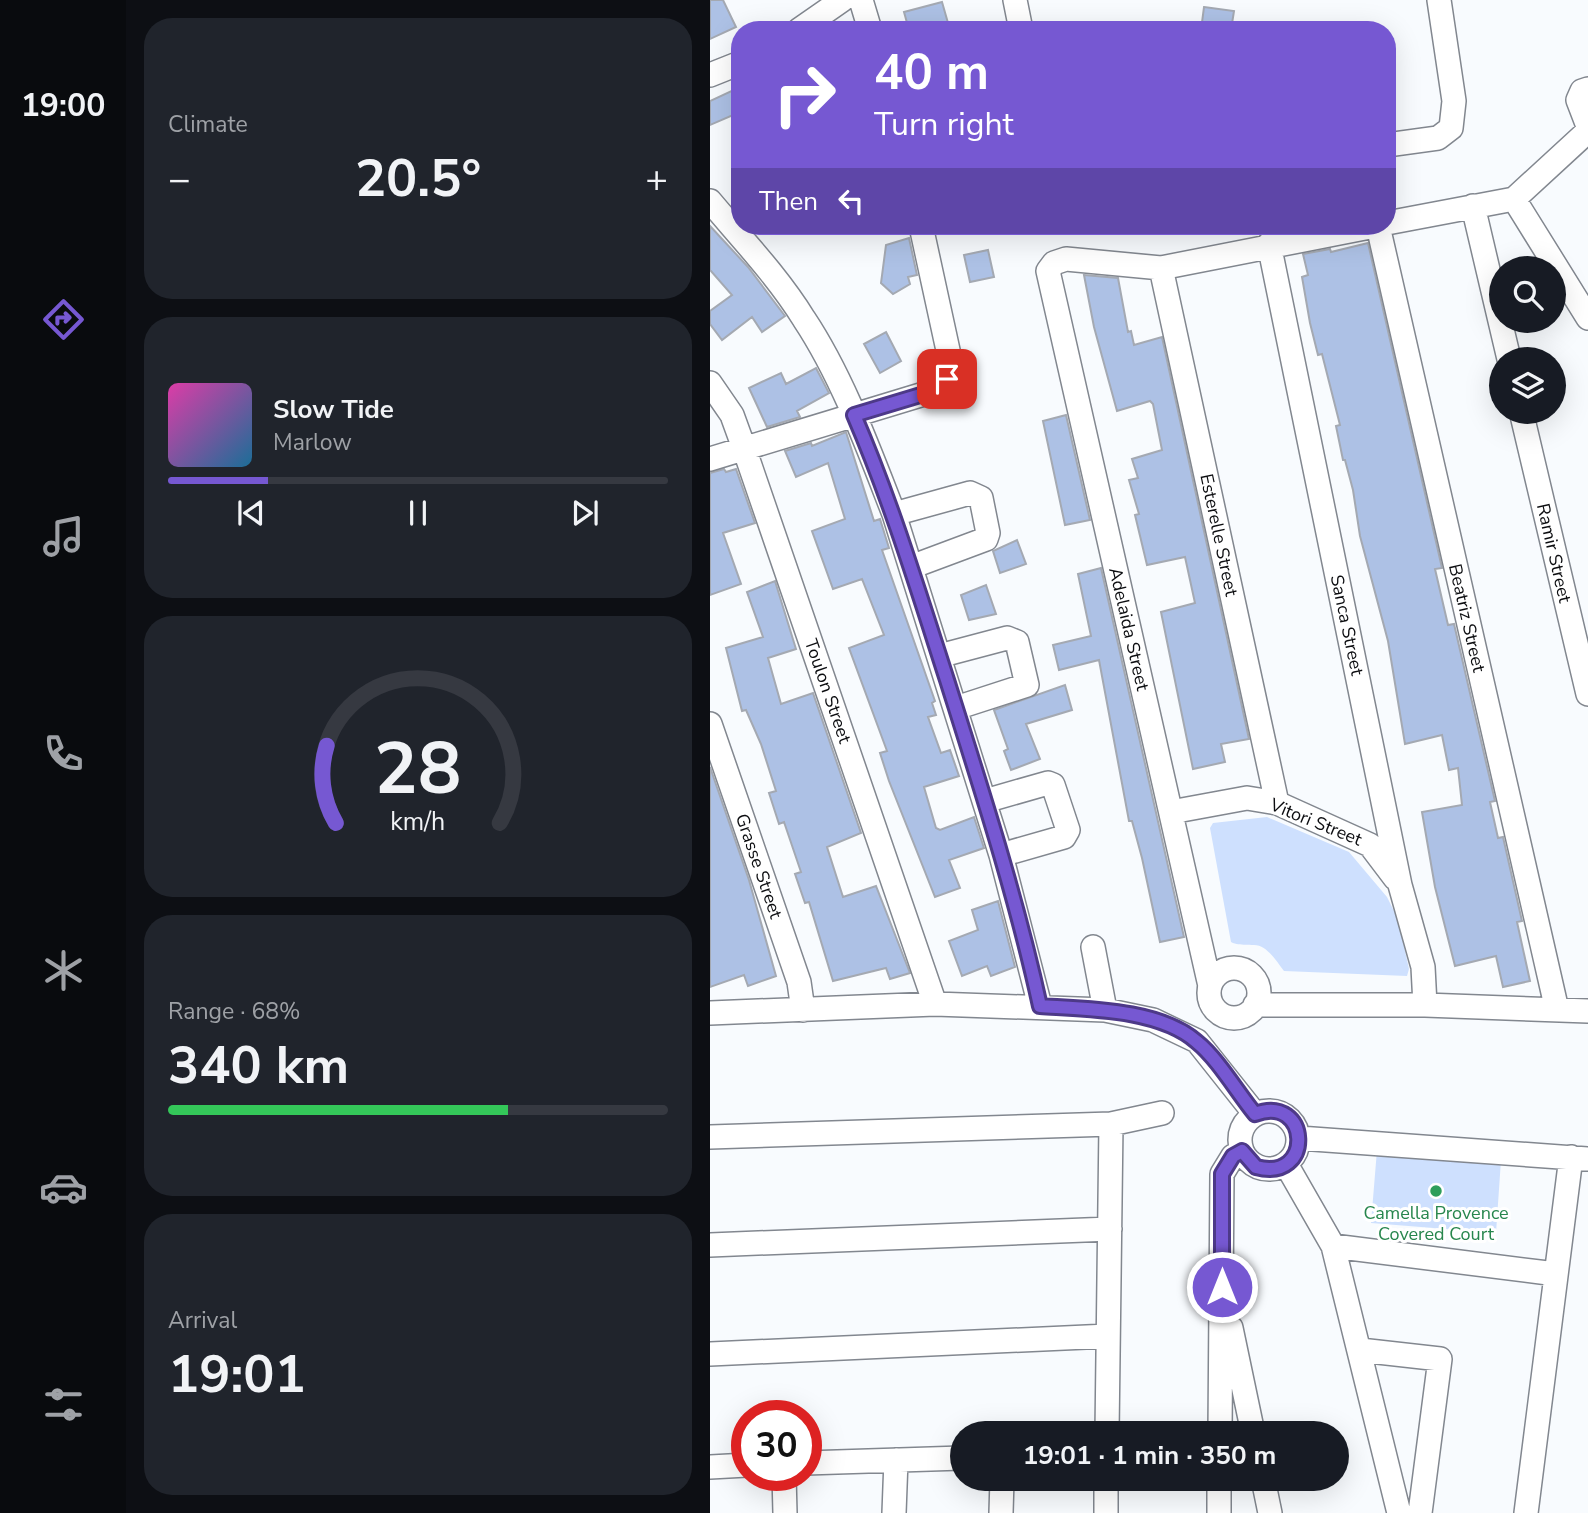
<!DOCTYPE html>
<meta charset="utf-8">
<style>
body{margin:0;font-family:"Nunito Sans",sans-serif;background:#20242c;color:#f1f3f6;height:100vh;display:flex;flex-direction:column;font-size:26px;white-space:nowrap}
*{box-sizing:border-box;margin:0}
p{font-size:23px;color:#9ea1a6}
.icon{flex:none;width:38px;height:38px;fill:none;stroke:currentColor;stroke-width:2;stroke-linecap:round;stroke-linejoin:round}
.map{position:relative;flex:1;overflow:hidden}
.panel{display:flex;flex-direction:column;gap:18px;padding:18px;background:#0d0f14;width:584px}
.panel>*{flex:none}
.banner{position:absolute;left:21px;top:21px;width:665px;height:214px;border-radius:28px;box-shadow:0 7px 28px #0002;background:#7658d2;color:#fff;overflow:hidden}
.tools{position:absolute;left:779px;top:256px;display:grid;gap:14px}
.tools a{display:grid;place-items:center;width:77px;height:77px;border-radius:50%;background:#171b24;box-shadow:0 7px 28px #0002;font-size:35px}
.speed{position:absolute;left:21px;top:1400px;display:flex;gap:14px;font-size:35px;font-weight:700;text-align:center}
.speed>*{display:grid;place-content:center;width:91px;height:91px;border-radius:50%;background:#171b24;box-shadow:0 7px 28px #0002;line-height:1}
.speed .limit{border:10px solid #d22;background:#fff;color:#111}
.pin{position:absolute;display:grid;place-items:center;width:60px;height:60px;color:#fff;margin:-30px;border-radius:14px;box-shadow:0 4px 10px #0006}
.me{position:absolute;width:77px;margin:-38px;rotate:0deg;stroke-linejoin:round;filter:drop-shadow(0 0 5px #0008)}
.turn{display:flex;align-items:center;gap:24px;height:147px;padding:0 28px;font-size:32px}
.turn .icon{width:91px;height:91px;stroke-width:2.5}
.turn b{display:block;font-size:49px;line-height:60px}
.then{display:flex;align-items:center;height:66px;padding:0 28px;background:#0003;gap:14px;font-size:26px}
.big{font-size:52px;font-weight:700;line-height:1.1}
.panel .widget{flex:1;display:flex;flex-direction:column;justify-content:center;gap:10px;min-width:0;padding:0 24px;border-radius:28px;background:#20242c}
.panel .dial{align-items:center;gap:0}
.dial svg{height:182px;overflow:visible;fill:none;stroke:#363941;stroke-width:7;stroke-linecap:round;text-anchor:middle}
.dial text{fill:#f1f3f6;stroke:none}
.song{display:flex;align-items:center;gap:21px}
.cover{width:84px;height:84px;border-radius:10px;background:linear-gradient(135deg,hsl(320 70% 55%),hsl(200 70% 35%))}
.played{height:7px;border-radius:4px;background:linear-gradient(90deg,#7658d2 20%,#363941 20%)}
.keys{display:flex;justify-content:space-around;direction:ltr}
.heat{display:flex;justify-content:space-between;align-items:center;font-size:38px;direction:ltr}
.charge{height:10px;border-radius:5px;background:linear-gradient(90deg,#34c759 68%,#363941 0)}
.trip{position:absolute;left:240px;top:1421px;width:399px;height:70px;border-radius:35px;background:#171b24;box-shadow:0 7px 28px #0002;font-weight:700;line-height:70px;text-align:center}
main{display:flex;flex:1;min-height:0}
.dock{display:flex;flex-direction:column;width:126px;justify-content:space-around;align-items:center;background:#090b0e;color:#9ea1a6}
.dock .icon{width:49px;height:49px}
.dock .selected{color:#7658d2}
.dock b{font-size:32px;color:#f1f3f6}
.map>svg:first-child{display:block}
.green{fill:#cee0fe}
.building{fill:#adc1e5;stroke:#a4a9b2;stroke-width:2}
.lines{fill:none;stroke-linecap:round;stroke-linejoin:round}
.minor-casing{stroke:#82878f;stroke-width:26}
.minor{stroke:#fff;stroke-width:23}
.route-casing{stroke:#4d3988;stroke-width:18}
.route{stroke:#7658d2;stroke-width:12}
.leisure-dot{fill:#2e9e5b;stroke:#fff;stroke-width:2.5}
.labels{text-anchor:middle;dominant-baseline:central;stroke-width:6;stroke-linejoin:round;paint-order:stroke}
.street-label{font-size:18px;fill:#0c0d10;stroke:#fff}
.leisure-label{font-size:18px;fill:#27864d;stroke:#fff}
</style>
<main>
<nav class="dock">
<b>19:00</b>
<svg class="icon selected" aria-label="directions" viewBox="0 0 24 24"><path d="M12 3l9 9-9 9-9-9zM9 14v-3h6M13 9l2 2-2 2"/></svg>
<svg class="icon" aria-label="music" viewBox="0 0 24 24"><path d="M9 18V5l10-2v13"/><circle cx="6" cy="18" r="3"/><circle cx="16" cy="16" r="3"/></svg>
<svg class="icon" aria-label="phone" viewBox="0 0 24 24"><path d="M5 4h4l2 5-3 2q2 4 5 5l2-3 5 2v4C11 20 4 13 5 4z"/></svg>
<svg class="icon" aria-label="climate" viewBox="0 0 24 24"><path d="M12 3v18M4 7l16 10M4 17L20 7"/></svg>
<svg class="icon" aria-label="car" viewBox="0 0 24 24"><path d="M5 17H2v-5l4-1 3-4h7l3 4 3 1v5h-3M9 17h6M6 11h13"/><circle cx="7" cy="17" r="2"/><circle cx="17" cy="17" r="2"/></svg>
<svg class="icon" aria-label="filters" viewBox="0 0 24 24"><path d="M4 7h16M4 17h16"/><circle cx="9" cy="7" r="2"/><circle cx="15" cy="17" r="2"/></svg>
</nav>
<section class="panel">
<div class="widget"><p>Climate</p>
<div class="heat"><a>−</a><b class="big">20.5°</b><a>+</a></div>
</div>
<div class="widget">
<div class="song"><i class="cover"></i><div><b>Slow Tide</b><p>Marlow</p></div></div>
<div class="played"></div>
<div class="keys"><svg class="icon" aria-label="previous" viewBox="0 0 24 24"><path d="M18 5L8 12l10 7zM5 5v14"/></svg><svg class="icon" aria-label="pause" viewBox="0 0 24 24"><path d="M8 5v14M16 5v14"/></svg><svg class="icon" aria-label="next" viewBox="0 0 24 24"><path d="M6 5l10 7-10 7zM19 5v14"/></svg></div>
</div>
<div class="widget dial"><svg viewBox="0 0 100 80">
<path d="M14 69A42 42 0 1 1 86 69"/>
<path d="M14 69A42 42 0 0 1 10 35" stroke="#7658d2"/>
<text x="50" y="56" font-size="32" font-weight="700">28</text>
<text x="50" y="72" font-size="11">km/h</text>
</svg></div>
<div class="widget"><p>Range · 68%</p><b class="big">340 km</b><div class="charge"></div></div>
<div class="widget"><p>Arrival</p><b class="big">19:01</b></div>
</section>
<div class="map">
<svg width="878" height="1513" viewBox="0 0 878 1513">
<rect width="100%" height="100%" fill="#f8fbfe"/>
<path class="green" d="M 557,817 L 639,852 L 677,897 L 688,919 L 699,969 L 697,976 L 574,971 C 566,961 557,945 544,945 C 534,944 529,946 521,942 L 500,828 L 503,823 Z
M 667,1150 L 791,1160 L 786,1233 L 661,1223 Z"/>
<path class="building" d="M 0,0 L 13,0 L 26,27 L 0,39 Z
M 232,2 L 240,30 L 199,30 L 194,12 Z
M 494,7 L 524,11 L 521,30 L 491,30 Z
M 30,87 L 30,112 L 0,125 L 0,101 Z
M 0,226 L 38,267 L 75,316 L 52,332 L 42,317 L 12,340 L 0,324 L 0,311 L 22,295 L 0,270 Z
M 199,238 L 207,275 L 198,277 L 200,284 L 183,294 L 171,283 L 176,245 Z
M 658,243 L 732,568 L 725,569 L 738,625 L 744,624 L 785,801 L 780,802 L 788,838 L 793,837 L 812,921 L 807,922 L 820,981 L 793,987 L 786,956 L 745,966 L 725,887 L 712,812 L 752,805 L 748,768 L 739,770 L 732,735 L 695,744 L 678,641 L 650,536 L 643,490 L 635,460 L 633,460 L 626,426 L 630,425 L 612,354 L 608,355 L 600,323 L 592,277 L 598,275 L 593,254 L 620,249 L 621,252 Z
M 278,250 L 284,277 L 260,282 L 254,255 Z
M 374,275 L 408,278 L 418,332 L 421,331 L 424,345 L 452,337 L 539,739 L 511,744 L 515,762 L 483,769 L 451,612 L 485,603 L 475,557 L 437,565 L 425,515 L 429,514 L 419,480 L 428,478 L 422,459 L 452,450 L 443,404 L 440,401 L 407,411 L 384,327 Z
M 176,332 L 191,361 L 170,373 L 154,344 Z
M 106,368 L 119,393 L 87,411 L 90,417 L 57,427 L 39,388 L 71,373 L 76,384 Z
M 356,415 L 380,520 L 355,525 L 333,421 Z
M 136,432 L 164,521 L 170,519 L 179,548 L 172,550 L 225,701 L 222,703 L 226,715 L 218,717 L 231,753 L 240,750 L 249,776 L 214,787 L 226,828 L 230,830 L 264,817 L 274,848 L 239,860 L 250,888 L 225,897 L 179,781 L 170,753 L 177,751 L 139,648 L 174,635 L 152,579 L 123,589 L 102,531 L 135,519 L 118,463 L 86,477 L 75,451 L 101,443 L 102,446 Z
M 14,469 L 16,472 L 26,469 L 45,523 L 13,533 L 31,584 L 0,595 L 0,473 Z
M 307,540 L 316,564 L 290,573 L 283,551 Z
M 391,568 L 474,937 L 450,942 L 432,858 L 422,821 L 419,821 L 389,660 L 349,670 L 343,645 L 381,636 L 368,574 Z
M 65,581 L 86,649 L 58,658 L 71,704 L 103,693 L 151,833 L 117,847 L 133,897 L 166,886 L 200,973 L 180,979 L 176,968 L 123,981 L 99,902 L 95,903 L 85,874 L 91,872 L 74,822 L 69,824 L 59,793 L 66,791 L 51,744 L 36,710 L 32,711 L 16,648 L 53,637 L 37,592 Z
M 276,585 L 286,614 L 259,620 L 251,595 Z
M 355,685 L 362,710 L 316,724 L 330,759 L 301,770 L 294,751 L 298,749 L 284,710 Z
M 0,767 L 39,880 L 66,976 L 38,986 L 34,975 L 0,987 Z
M 288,901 L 305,967 L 281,976 L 277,966 L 252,976 L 239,941 L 268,930 L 262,910 Z"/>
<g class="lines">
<defs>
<path id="minor" d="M 151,0 L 160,30
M 305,0 L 311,30
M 89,30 L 132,0
M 0,75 L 30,63
M 878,89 L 872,91 L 868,100 L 878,126
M 677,145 L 728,138 L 741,128 L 744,101 L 729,0
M 804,199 L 878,318
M 0,201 C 32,239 68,277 94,319 C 132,376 159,450 184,514 L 291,855 L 330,1006
M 763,206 L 799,359
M 677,223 L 804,199 L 878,131
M 668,226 L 847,1010
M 559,244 L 690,885 L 713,967 L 715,1005
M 451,268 L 567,803
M 0,383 L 22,415 L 34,448 L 225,1004
M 811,411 L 878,694
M 0,459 L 227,390 L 237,379 L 241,364 L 211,226
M 184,514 L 260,493 L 271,498 L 278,533 L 276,539 L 201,567
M 229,656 L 297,638 L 307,642 L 317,685 L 246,708
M 0,724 L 89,982 L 93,1010
M 275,801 L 338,783 L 343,785 L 358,830 L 354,837 L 291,855
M 461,812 L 537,798 L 567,803 L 660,845 L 685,878
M 383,947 L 395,1010
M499 993a25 25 0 1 1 50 0a25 25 0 1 1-50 0Z
M 500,986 L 338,271 L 344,263 L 356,259 L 451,268 L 665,226
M 545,1005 L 715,1005 L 878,1011
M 0,1013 L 225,1004 L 395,1010 L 443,1020 L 487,1041 L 545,1114
M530 1140a29 29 0 1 1 58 0a29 29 0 1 1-58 0Z
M 0,1137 L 401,1124 L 452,1113
M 589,1138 L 878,1159
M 576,1164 L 623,1246 L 689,1513
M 0,1245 L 400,1229
M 623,1246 L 846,1274
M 521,1328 L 543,1433
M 650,1350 L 730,1359 L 710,1513
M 0,1354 L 398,1336
M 397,1433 L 401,1124
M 510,1433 L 512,1174 L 523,1156 L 532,1151
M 96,1463 L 252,1458
M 0,1467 L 37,1465
M 74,1475 L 75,1513
M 553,1479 L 560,1513
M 184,1513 L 186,1460
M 291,1513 L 292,1479
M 396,1513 L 396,1479
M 509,1513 L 509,1479
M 816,1513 L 861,1157"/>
</defs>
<use href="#minor" class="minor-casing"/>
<use href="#minor" class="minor"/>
</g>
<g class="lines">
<defs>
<path id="route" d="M 237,379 L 227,390 L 144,415 C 181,501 208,590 237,680 C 271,788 306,896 330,1006 C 377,1009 450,1009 487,1042 C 508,1059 527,1092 545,1114 C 600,1093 605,1183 546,1167 L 532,1151 L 523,1156 L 512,1174 L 512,1287"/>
</defs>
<use href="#route" class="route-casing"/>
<use href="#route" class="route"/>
</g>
<circle class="leisure-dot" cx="726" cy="1191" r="7"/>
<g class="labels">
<g class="street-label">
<text transform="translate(509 535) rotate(78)">Esterelle Street</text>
<text transform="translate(844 553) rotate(77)">Ramir Street</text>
<text transform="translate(757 618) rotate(77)">Beatriz Street</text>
<text transform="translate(637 625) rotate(78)">Sanca Street</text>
<text transform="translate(419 629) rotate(77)">Adelaida Street</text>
<text transform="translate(118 691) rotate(71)">Toulon Street</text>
<text transform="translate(606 822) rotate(22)">Vitori Street</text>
<text transform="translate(49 866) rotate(71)">Grasse Street</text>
</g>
<g class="leisure-label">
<text x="726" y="1213">Camella Provence<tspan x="726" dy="21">Covered Court</tspan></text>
</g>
</g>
</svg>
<div class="tools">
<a><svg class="icon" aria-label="search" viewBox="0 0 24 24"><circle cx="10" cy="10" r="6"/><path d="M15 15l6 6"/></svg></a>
<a><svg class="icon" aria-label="layers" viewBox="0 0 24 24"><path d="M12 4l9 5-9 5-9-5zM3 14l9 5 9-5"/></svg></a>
</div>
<div class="speed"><div class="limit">30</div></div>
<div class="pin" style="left:237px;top:379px;background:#d93025"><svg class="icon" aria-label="arrive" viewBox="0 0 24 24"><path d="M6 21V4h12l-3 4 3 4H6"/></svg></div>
<svg class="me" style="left:512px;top:1287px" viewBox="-20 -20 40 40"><circle r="17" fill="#7658d2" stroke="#fff" stroke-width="3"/><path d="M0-11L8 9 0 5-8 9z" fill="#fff"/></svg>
<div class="trip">19:01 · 1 min · 350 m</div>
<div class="banner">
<div class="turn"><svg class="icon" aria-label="right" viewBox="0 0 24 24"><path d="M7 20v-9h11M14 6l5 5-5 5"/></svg><div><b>40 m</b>Turn right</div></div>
<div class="then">Then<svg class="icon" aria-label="left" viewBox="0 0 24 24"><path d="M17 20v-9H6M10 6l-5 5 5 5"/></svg></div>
</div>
</div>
</main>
